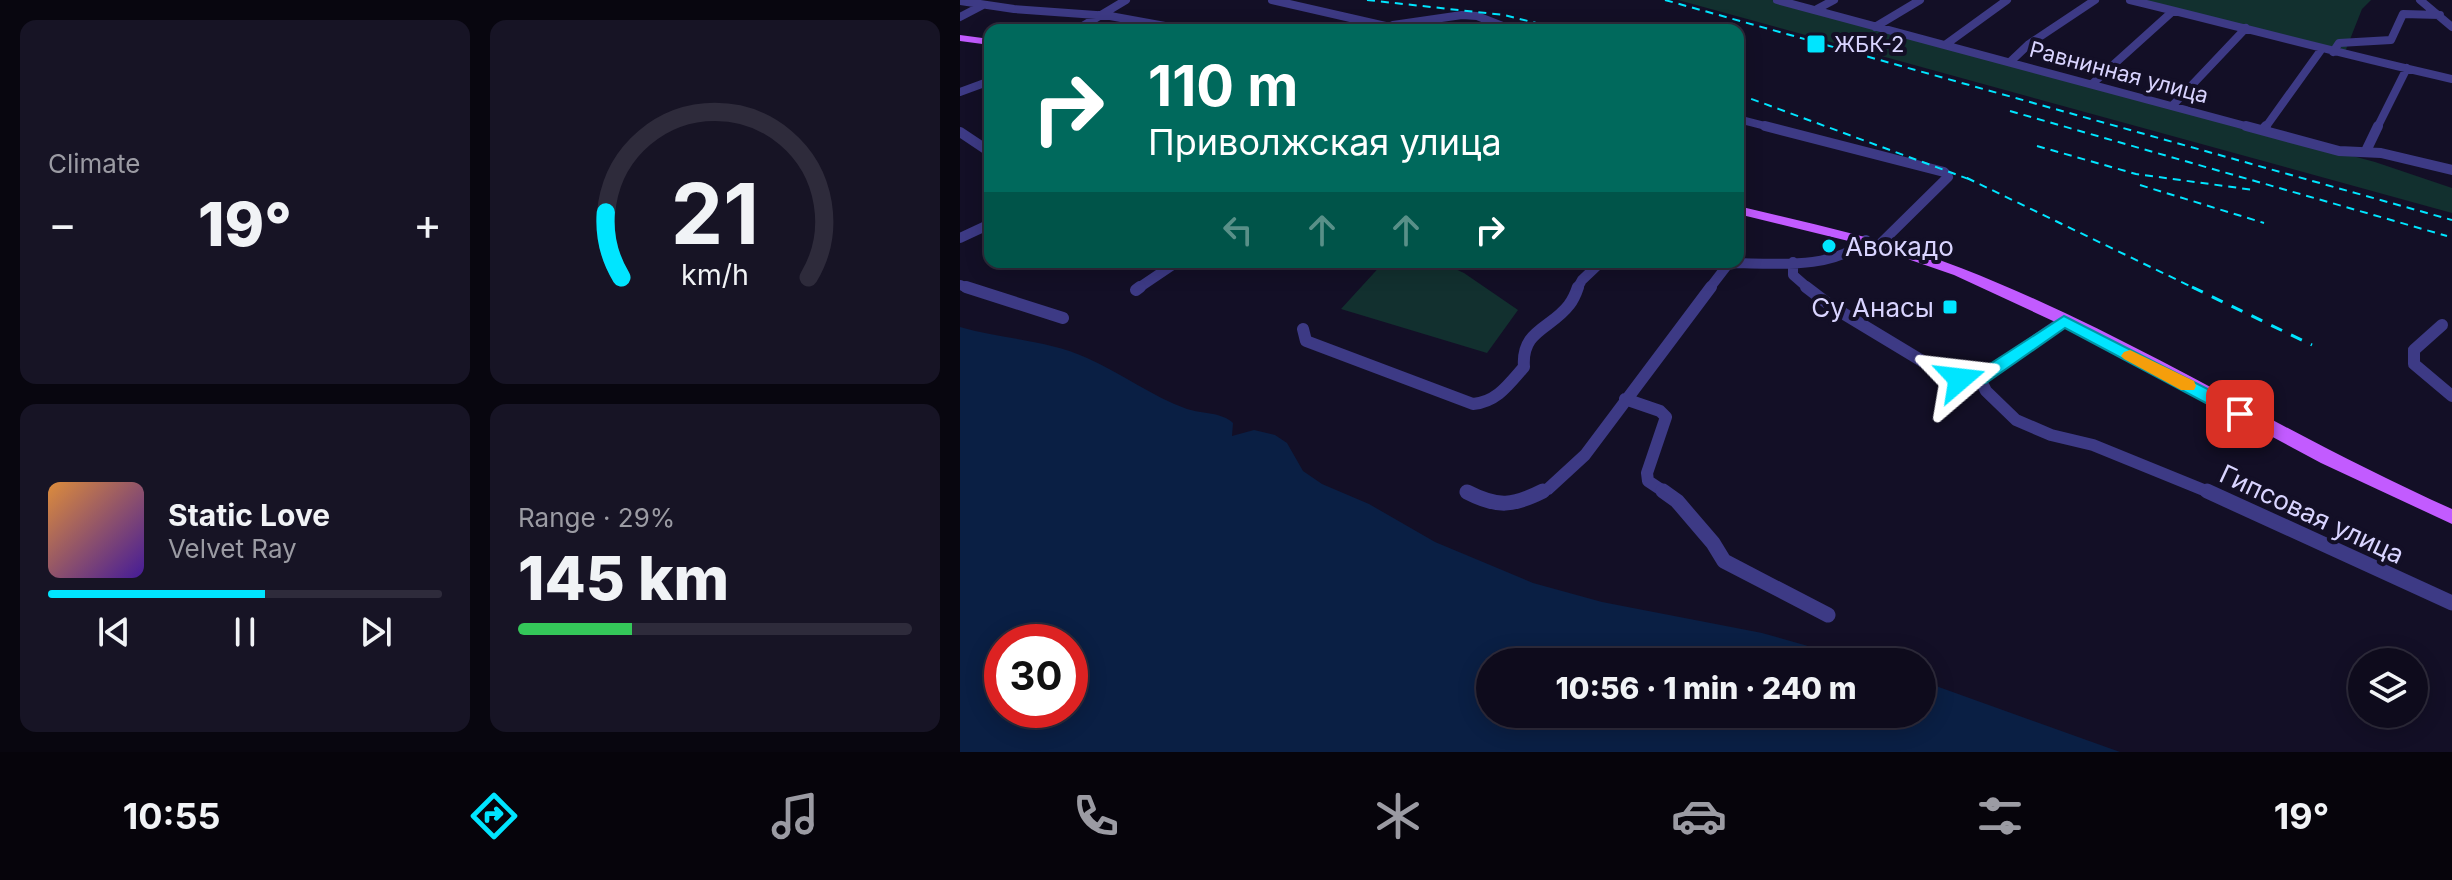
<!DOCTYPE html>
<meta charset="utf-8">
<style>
body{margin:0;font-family:Inter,sans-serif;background:#171425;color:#f1f3f6;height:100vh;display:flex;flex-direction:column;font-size:30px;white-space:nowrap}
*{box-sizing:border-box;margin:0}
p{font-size:26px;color:#9b9ba3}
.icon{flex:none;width:44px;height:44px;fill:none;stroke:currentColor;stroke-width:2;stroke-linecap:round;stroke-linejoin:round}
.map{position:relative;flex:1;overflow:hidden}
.panel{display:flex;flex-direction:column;gap:20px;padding:20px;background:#08060f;width:960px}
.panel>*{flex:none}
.hud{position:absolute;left:24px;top:24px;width:760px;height:244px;border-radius:16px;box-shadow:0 4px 20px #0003,0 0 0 2px #2e2b3b;background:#00695c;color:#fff;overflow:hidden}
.controls{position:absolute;left:1388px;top:648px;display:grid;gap:16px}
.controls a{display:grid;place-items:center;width:80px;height:80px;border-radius:50%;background:#0e0b1c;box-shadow:0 4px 20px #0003,0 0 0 2px #2e2b3b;font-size:40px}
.speed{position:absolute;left:24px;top:624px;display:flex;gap:16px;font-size:40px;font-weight:700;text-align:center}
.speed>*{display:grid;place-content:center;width:104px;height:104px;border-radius:50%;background:#0e0b1c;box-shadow:0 4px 20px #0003,0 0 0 2px #2e2b3b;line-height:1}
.speed .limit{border:12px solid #d22;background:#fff;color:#111}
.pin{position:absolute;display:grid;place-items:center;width:68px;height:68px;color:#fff;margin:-34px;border-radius:16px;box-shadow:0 4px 12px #0006}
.me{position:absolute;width:88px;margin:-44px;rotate:73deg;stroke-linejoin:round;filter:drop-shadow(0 0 6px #0008)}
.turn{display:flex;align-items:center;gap:28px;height:168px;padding:0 32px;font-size:36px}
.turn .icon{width:104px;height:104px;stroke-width:2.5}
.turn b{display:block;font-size:56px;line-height:68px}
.lanes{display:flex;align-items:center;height:76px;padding:0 32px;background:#0003;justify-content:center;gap:40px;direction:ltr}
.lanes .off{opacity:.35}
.big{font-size:60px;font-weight:800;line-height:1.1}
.panel .card{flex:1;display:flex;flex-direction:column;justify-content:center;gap:12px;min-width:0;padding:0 28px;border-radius:16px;background:#171425}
.panel .dial{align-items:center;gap:0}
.dial svg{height:208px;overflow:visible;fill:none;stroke:#2e2b3b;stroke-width:7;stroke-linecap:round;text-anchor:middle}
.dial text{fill:#f1f3f6;stroke:none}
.song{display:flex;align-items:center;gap:24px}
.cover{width:96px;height:96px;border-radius:12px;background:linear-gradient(135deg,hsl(30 70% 55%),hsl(260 70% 35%))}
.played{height:8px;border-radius:4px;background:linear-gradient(90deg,#00e5ff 55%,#2e2b3b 55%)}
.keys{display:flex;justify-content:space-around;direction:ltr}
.heat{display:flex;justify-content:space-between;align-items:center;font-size:44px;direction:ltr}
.charge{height:12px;border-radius:6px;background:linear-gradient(90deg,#34c759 29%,#2e2b3b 0)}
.panel .tiles{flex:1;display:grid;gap:20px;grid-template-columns:repeat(2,1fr)}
.trip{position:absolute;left:516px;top:648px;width:460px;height:80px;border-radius:40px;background:#0e0b1c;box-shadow:0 4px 20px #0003,0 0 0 2px #2e2b3b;font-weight:800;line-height:80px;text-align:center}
.tab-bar{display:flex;height:128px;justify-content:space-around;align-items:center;background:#06040b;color:#9b9ba3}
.tab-bar .icon{width:56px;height:56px}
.tab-bar .on{color:#00e5ff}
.tab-bar b{font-size:36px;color:#f1f3f6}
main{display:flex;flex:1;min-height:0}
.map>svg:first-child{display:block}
.green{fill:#12302f}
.water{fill:#0a1f44;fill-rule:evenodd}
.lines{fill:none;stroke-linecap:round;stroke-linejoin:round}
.minor-far3{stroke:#3d3a85;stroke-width:8}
.minor-far2{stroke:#3d3a85;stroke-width:10}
.minor-far1{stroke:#3d3a85;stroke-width:12}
.minor{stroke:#3d3a85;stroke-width:15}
.major{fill:#c25bff;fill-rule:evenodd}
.rail-far1{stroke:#00e5ff;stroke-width:2;stroke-dasharray:8 6;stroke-linecap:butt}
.rail{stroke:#00e5ff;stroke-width:3;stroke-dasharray:12 10;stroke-linecap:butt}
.route{fill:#00e5ff;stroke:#0095a6;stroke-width:2}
.slow{fill:#f59e0b}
.poi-dot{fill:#00e5ff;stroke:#130f26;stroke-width:3}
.labels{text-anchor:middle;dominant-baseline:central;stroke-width:8;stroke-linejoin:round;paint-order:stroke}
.far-poi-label{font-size:22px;fill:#d9d4ff;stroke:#130f26;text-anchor:start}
.far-street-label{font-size:22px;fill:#d9d4ff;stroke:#130f26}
.poi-label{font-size:26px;fill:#d9d4ff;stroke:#130f26;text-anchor:start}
.street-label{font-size:26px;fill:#d9d4ff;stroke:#130f26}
</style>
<main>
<section class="panel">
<div class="tiles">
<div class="card"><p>Climate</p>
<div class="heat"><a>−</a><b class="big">19°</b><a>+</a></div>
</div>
<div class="card dial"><svg viewBox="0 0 100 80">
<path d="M14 69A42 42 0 1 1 86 69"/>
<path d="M14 69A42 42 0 0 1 8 44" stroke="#00e5ff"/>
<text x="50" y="56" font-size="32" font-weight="700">21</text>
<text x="50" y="72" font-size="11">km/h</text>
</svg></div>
<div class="card">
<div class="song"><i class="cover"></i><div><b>Static Love</b><p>Velvet Ray</p></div></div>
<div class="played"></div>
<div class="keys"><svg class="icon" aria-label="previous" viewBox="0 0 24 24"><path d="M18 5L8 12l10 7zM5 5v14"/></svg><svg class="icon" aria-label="pause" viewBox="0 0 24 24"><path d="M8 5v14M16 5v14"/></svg><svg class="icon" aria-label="next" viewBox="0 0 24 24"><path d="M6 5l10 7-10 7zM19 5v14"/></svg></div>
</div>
<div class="card"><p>Range · 29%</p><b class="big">145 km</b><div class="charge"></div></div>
</div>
</section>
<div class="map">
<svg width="1492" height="752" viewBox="0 0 1492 752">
<rect width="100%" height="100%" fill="#130f26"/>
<path class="green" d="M 718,0 L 812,0 L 1415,162 L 1492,188 L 1492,213 Z
M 1175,0 L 1411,0 L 1402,9 L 1385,52 Z
M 424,262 L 480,262 L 504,273 L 558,310 L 527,353 L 381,309 Z"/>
<path class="water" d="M 0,327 C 41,339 88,340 127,358 C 161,373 191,396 227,409 C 242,414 262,412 273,423 L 272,436 L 294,430 L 315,435 L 327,443 L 343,471 L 362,484 L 409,504 L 475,542 L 573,583 L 642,602 L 802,633 L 904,662 L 530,662 L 530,714 L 962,714 L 962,681 L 1160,752 L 0,752 ZM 42,642 L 110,642 L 110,710 L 42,710 Z"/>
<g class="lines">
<path class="minor-far3" d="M 312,0 L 443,30
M 817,0 L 1293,128
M 1170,0 C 1278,26 1384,55 1492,79
M 1460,0 L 1492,27
M 0,1 L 54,9 L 150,16 L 227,30
M 857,9 L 874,0
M 0,17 L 23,5
M 433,25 L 502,15 L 517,16 L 553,30
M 915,27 L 960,0
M 116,30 L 166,0
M 766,30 L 772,27
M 985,45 L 1047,0
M 1373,52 L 1379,43 L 1431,40 L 1443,14 L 1480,15
M 1050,62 L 1069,44 L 1135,0
M 1132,84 L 1213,11
M 0,92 L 30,81
M 1213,105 L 1286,28
M 778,119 L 813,128
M 1305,128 L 1361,50
M 1417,128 L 1447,68"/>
<path class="minor-far2" d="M 805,126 L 984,172 L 988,177 L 920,244
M 1286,126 L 1379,151 L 1421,153 L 1492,170
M 1303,130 L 1306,126
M 0,132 L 30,152
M 1406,151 L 1418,126
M 0,238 L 30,224
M 736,262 L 769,263 L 749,289
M 833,262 L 833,275 L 849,289
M 769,263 C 812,263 872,271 906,240
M 0,285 L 11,289
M 177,289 L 217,262
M 617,289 L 622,280 L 641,262"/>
<path class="minor-far1" d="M 6,287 L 103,318
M 846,287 L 871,306 L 982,373 L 1000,379 L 1020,379 L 1026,391 L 1056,420 L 1091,435 L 1133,445 L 1251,493
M 176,290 L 180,287
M 1482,325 L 1454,350 L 1454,364 L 1492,396
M 343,329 L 346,341 L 513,404 C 537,402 549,384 564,367 C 561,330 591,329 609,305 C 613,300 616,293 618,287
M 1020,379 L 1104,321
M 665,399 L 700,411 L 706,417 L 687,473 L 688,481 L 706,493
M 507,492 L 510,493
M 578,493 L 588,489 L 625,455 L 751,287"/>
<path class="minor" d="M 703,491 L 717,501 L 753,543 L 764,561 L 868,615
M 1247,491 L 1492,603
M 507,492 C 538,508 553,506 583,491"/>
<path class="major" d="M 0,35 L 30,39 L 30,45 L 0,41 Z
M 778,206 C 853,224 929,240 1001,268 C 1171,334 1325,435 1492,509 L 1492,524 L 1361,463 L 1119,333 L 994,275 L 913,247 L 778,214 Z"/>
<path class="rail-far1" d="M 407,0 L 544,15 L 604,30
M 705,0 L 1492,220
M 778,94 L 1014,181
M 1050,111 L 1487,236
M 1077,146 L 1176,174 L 1294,190
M 1007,178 L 1236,289
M 1180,185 L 1304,223"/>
<path class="rail" d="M 1232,287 L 1352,345"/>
</g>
<path class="route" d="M 1104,316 L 1287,409 L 1290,414 L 1287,418 L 1274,418 L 1105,328 L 1026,383 L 1000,385 L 990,379 L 1000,373 L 1016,373 Z"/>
<path class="slow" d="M 1170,350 L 1234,381 L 1236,386 L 1234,390 L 1221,390 L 1164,359 L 1161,356 L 1164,352 Z"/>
<g class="poi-dot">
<rect x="846" y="34" width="20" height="20" rx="4"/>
<circle cx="869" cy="246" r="8"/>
<rect x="982" y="299" width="16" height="16" rx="4"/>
</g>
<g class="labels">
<g class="far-poi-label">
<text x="874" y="44">ЖБК-2</text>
</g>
<g class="far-street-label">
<text transform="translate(1159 72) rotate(15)">Равнинная улица</text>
</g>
<g class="poi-label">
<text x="885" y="246">Авокадо</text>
<text x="974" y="307" text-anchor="end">Су Анасы</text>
</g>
<g class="street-label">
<text transform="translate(1352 514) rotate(25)">Гипсовая улица</text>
</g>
</g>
</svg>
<div class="controls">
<a><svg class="icon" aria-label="layers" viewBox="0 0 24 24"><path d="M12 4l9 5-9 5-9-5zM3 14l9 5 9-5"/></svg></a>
</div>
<div class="speed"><div class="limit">30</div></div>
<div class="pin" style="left:1280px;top:414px;background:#d93025"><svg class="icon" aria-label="arrive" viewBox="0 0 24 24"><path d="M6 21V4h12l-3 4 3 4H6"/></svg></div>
<svg class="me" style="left:1000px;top:379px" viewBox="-20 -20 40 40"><path d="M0-17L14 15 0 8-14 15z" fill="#00e5ff" stroke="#fff" stroke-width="4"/></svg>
<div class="trip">10:56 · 1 min · 240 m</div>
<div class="hud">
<div class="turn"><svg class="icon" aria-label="right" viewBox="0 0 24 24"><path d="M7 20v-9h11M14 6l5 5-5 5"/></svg><div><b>110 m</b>Приволжская улица</div></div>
<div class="lanes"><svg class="icon off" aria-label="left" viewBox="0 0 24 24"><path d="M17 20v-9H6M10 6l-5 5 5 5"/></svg><svg class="icon off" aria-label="ahead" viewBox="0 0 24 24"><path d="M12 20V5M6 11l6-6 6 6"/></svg><svg class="icon off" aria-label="ahead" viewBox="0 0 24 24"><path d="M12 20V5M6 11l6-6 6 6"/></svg><svg class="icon" aria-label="right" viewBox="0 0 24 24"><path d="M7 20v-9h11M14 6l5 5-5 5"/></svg></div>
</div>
</div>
</main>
<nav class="tab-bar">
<b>10:55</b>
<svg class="icon on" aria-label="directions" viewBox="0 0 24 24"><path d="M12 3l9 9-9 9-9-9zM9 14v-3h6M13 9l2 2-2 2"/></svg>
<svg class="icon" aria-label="music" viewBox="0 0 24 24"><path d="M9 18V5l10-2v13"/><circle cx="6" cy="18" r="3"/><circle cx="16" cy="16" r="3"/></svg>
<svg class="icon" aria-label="phone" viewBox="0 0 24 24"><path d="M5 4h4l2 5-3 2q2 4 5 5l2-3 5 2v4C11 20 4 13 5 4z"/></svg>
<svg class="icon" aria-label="climate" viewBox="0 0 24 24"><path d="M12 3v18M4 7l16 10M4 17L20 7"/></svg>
<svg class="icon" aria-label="car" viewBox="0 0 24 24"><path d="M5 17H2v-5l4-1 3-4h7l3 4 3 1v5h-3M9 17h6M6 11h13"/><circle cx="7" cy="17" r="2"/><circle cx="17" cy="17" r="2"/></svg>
<svg class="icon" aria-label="filters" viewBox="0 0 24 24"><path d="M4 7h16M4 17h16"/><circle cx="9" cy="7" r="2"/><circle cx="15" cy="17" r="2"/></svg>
<b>19°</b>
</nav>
